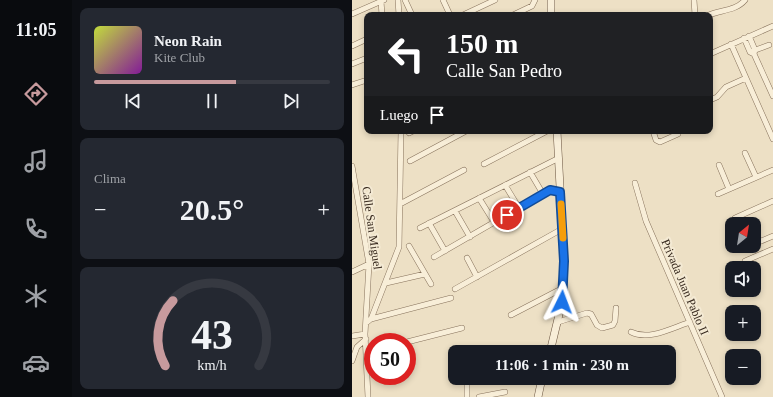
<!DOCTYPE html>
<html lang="es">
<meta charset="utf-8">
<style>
body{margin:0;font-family:"Times New Roman",serif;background:#242831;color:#f1f3f6;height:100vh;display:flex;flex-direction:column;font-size:15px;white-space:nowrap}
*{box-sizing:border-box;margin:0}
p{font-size:13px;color:#9ea1a6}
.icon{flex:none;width:22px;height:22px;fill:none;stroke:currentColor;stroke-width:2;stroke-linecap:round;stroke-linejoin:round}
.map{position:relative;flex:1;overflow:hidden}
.sheet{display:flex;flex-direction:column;gap:8px;padding:8px;background:#0d0f14;width:280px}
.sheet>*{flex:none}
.guide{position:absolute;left:12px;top:12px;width:349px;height:122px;border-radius:8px;box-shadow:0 2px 6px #0003;background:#202124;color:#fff;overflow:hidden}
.needle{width:26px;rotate:30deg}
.tools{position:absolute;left:373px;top:217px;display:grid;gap:8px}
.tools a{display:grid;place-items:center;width:36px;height:36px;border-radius:8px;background:#171b24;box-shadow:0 2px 6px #0003;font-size:20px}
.speed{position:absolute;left:12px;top:333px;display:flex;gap:8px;font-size:20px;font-weight:700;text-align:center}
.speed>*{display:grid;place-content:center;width:52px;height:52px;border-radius:50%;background:#171b24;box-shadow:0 2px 6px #0003;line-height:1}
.speed .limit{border:6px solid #d22;background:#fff;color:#111}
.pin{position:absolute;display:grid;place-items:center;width:34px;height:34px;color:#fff;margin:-17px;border:2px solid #fff;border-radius:50%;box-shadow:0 1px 4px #0007}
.me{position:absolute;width:44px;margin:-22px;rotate:3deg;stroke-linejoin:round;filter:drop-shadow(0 0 3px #0008)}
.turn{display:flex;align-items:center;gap:14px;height:84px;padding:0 16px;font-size:18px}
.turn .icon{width:52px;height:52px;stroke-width:2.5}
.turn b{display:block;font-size:28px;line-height:34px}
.then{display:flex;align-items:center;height:38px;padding:0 16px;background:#0003;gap:8px;font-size:15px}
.big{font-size:30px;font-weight:700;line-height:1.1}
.sheet .tile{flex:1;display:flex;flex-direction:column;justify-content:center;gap:6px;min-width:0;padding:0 14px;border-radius:8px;background:#242831}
.sheet .dial{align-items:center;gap:0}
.dial svg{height:104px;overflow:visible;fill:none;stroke:#363941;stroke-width:7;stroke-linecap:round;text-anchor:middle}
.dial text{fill:#f1f3f6;stroke:none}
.song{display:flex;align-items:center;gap:12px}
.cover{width:48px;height:48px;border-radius:6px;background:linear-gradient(135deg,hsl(70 70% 55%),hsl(290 70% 35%))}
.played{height:4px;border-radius:2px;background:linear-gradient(90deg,#c79a9d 60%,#363941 60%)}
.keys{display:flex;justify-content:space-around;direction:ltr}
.heat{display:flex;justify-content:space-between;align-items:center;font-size:22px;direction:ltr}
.trip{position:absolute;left:96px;top:345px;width:228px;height:40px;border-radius:8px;background:#171b24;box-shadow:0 2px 6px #0003;font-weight:700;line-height:40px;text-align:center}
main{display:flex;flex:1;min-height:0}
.menu{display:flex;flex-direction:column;width:72px;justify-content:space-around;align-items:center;background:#090b0e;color:#9ea1a6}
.menu .icon{width:28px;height:28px}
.menu .active{color:#c79a9d}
.menu b{font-size:18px;color:#f1f3f6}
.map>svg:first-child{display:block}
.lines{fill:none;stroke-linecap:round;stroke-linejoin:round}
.minor-casing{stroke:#87725c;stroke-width:6}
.secondary-casing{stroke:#69533f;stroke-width:8}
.minor{stroke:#f8eed8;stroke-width:5}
.secondary{stroke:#f8eed8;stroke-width:7}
.route-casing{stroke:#114b97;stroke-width:10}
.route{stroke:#1a73e8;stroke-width:7}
.slow{stroke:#f59e0b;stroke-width:7}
.labels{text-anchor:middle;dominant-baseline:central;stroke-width:4;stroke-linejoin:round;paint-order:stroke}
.street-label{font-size:12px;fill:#382a1f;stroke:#f4ead4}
</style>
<main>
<nav class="menu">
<b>11:05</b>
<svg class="icon active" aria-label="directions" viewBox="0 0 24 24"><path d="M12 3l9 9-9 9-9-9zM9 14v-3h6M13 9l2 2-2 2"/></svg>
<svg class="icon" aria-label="music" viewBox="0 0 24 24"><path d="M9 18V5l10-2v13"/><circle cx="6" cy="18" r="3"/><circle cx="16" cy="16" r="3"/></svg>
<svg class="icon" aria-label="phone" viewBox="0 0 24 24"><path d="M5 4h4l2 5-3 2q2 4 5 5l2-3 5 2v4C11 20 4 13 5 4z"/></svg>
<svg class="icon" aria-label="climate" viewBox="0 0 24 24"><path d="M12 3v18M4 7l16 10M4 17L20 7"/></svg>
<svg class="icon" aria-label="car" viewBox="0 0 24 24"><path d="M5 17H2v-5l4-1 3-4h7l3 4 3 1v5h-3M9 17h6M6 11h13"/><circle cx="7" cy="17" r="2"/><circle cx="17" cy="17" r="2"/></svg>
</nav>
<section class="sheet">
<div class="tile">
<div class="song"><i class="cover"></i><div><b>Neon Rain</b><p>Kite Club</p></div></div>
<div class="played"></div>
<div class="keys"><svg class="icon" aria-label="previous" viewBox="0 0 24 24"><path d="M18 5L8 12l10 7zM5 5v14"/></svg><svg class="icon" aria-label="pause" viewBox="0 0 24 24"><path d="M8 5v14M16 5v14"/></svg><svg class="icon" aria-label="next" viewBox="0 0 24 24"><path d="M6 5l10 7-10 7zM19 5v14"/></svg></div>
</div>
<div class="tile"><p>Clima</p>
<div class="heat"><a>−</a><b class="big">20.5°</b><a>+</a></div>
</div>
<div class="tile dial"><svg viewBox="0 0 100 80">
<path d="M14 69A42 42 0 1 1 86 69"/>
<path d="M14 69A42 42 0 0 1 20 19" stroke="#c79a9d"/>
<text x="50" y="56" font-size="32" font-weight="700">43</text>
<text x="50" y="72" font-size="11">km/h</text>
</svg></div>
</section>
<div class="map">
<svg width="421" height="397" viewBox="0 0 421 397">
<rect width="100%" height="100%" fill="#ede0c5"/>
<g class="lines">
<defs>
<path id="minor" d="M 46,0 L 47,15
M 53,0 L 60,15
M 91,0 L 98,15
M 342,0 L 343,15
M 29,1 L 30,15
M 0,14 L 32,0
M 111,15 L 143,0
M 161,15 L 180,6 L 183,0
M 357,15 C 368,10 384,11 393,0
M 397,36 L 403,50 L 402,54 L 421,96
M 392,38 L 398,52 L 402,54
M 379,44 L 421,139
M 0,46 L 15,39
M 398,52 L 417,45
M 358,54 L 421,26
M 0,64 L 15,58
M 0,85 L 15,80
M 358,100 L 365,97 L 374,87 L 394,78
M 301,131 L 304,140 L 308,142 L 326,134 L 326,131
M 57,133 L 61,131
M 393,153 L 404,177
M 58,161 L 114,131
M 132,164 L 195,131
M 367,165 L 377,189
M 0,166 L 17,264 L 13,334 L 16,397
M 178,172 L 191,194
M 283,183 L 294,221 L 370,397
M 153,185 L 167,208
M 366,194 L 421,170
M 127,198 L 142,222
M 48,204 L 112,170
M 103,211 L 118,237
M 383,218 L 421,201
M 77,223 L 93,251
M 68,228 L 207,158
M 402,244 L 421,236
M 57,246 L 79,284
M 82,257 L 191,194 L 198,191 L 208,192
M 115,258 L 125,277
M 393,261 L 421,249
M 0,272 L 17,264
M 34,283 L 73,274
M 103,289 L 210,229
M 159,315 L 211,288
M 19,319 L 99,298
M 206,322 L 235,313 L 239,314 L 245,325 L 250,328 L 261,325 L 263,321 L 264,308
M 14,323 L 19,319 L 47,247 L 49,131
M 279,332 C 297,341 320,328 338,322
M 0,336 L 13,334
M 55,342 L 110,328
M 14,356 L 21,354
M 0,361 L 5,347 L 14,339
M 115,378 L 115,397
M 127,397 L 153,392"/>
<path id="secondary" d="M 199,0 L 199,15
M 198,352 L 210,302 L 212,261 L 205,131
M 186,397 L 190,378"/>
</defs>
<use href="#minor" class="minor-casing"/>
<use href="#secondary" class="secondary-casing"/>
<use href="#minor" class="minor"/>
<use href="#secondary" class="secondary"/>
</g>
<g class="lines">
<defs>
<path id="route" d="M 155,215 L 198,190 L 208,192 L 212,261 L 210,302"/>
</defs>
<use href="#route" class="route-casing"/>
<use href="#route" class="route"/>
<path class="slow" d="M 209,204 L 211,238"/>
</g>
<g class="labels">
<g class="street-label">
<text transform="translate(20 228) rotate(82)">Calle San Miguel</text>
<text transform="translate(333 287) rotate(67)">Privada Juan Pablo II</text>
</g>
</g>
</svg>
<div class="tools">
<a><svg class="needle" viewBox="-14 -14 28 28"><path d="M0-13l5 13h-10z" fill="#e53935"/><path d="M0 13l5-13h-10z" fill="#9ea1a6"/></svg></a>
<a><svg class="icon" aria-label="sound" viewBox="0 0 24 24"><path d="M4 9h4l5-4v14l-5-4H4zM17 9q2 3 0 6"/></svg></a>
<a>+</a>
<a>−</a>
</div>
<div class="speed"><div class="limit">50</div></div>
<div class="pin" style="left:155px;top:215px;background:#d93025"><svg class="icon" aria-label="arrive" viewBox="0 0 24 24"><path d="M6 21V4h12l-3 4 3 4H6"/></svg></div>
<svg class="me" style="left:210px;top:302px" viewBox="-20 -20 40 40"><path d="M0-17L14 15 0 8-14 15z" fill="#1a73e8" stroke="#fff" stroke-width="4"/></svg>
<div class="trip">11:06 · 1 min · 230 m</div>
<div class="guide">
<div class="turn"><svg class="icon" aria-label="left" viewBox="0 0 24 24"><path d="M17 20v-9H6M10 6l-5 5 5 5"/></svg><div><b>150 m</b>Calle San Pedro</div></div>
<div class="then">Luego<svg class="icon" aria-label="arrive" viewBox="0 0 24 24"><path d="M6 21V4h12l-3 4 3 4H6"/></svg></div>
</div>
</div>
</main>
